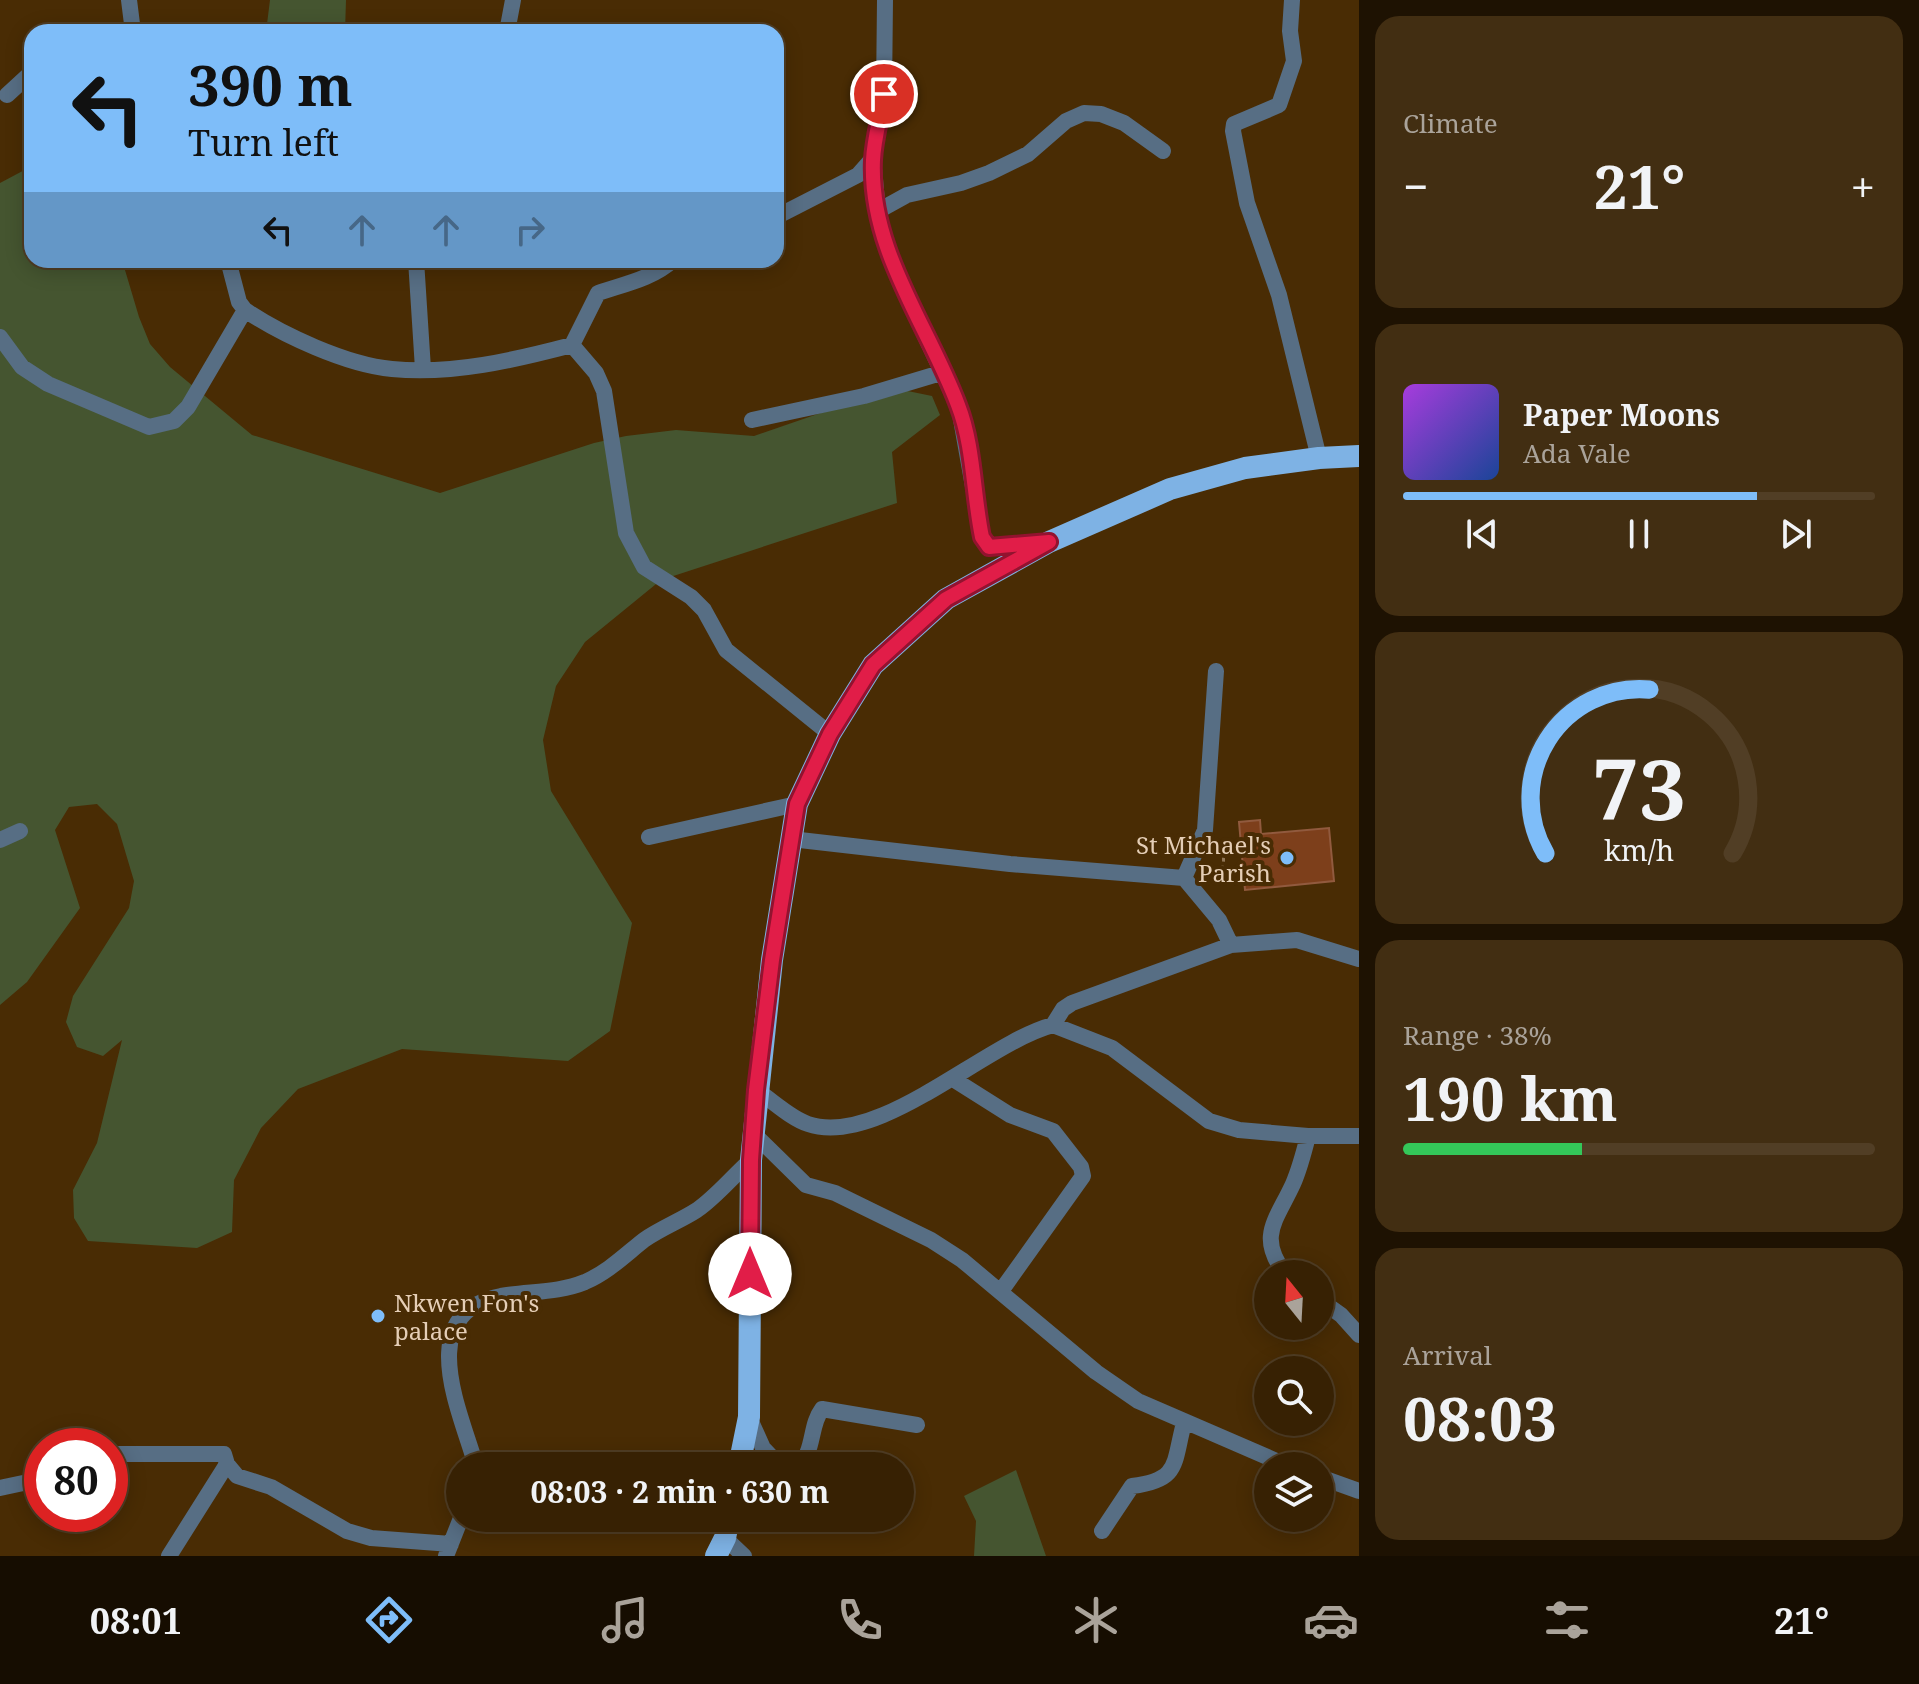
<!DOCTYPE html>
<meta charset="utf-8">
<style>
body{margin:0;font-family:"Noto Serif",serif;background:#422e12;color:#f1f3f6;height:100vh;display:flex;flex-direction:column;font-size:30px;white-space:nowrap}
*{box-sizing:border-box;margin:0}
p{font-size:26px;color:#aaa39a}
.icon{flex:none;width:44px;height:44px;fill:none;stroke:currentColor;stroke-width:2;stroke-linecap:round;stroke-linejoin:round}
.map{position:relative;flex:1;overflow:hidden}
.side{display:flex;flex-direction:column;gap:16px;padding:16px;background:#1e1202;width:560px}
.side>*{flex:none}
.top-card{position:absolute;left:24px;top:24px;width:760px;height:244px;border-radius:24px;box-shadow:0 4px 20px #0003,0 0 0 2px #513e25;background:#7ebdf9;color:#111;overflow:hidden}
.needle{width:52px;rotate:342deg}
.fabs{position:absolute;left:1254px;top:1260px;display:grid;gap:16px}
.fabs a{display:grid;place-items:center;width:80px;height:80px;border-radius:50%;background:#372103;box-shadow:0 4px 20px #0003,0 0 0 2px #513e25;font-size:40px}
.speed{position:absolute;left:24px;top:1428px;display:flex;gap:16px;font-size:40px;font-weight:700;text-align:center}
.speed>*{display:grid;place-content:center;width:104px;height:104px;border-radius:50%;background:#372103;box-shadow:0 4px 20px #0003,0 0 0 2px #513e25;line-height:1}
.speed .limit{border:12px solid #d22;background:#fff;color:#111}
.pin{position:absolute;display:grid;place-items:center;width:68px;height:68px;color:#fff;margin:-34px;border:4px solid #fff;border-radius:50%;box-shadow:0 2px 8px #0007}
.me{position:absolute;width:88px;margin:-44px;rotate:0deg;stroke-linejoin:round;filter:drop-shadow(0 0 6px #0008)}
.turn{display:flex;align-items:center;gap:28px;height:168px;padding:0 32px;font-size:36px}
.turn .icon{width:104px;height:104px;stroke-width:2.5}
.turn b{display:block;font-size:56px;line-height:68px}
.lanes{display:flex;align-items:center;height:76px;padding:0 32px;background:#0003;justify-content:center;gap:40px;direction:ltr}
.lanes .off{opacity:.35}
.big{font-size:60px;font-weight:700;line-height:1.1}
.side .tile{flex:1;display:flex;flex-direction:column;justify-content:center;gap:12px;min-width:0;padding:0 28px;border-radius:24px;background:#422e12}
.side .dial{align-items:center;gap:0}
.dial svg{height:208px;overflow:visible;fill:none;stroke:#513e25;stroke-width:7;stroke-linecap:round;text-anchor:middle}
.dial text{fill:#f1f3f6;stroke:none}
.song{display:flex;align-items:center;gap:24px}
.cover{width:96px;height:96px;border-radius:12px;background:linear-gradient(135deg,hsl(280 70% 55%),hsl(220 70% 35%))}
.played{height:8px;border-radius:4px;background:linear-gradient(90deg,#7ebdf9 75%,#513e25 75%)}
.keys{display:flex;justify-content:space-around;direction:ltr}
.heat{display:flex;justify-content:space-between;align-items:center;font-size:44px;direction:ltr}
.charge{height:12px;border-radius:6px;background:linear-gradient(90deg,#34c759 38%,#513e25 0)}
.trip{position:absolute;left:446px;top:1452px;width:468px;height:80px;border-radius:40px;background:#372103;box-shadow:0 4px 20px #0003,0 0 0 2px #513e25;font-weight:700;line-height:80px;text-align:center}
.tab-bar{display:flex;height:128px;justify-content:space-around;align-items:center;background:#160d01;color:#aaa39a}
.tab-bar .icon{width:56px;height:56px}
.tab-bar .active{color:#7ebdf9}
.tab-bar b{font-size:36px;color:#f1f3f6}
main{display:flex;flex:1;min-height:0}
.map>svg:first-child{display:block}
.green{fill:#455530}
.building{fill:#7d3f1b;stroke:#915a3e;stroke-width:2}
.lines{fill:none;stroke-linecap:round;stroke-linejoin:round}
.path{stroke:#917757;stroke-width:3;stroke-dasharray:6 4;stroke-linecap:butt}
.minor{stroke:#576e84;stroke-width:16}
.trunk{stroke:#7eb2e4;stroke-width:22}
.route-casing{stroke:#92132f;stroke-width:20}
.route{stroke:#e11d48;stroke-width:14}
.poi-dot{fill:#7ebdf9;stroke:#492c04;stroke-width:3}
.labels{text-anchor:middle;dominant-baseline:central;stroke-width:8;stroke-linejoin:round;paint-order:stroke}
.poi-label{font-size:24px;fill:#e5ceb6;stroke:#492c04;text-anchor:end}
</style>
<main>
<div class="map">
<svg width="1359" height="1556" viewBox="0 0 1359 1556">
<rect width="100%" height="100%" fill="#492c04"/>
<path class="green" d="M 270,0 L 346,0 L 345,32 L 266,32 Z
M 32,166 L 32,260 L 122,260 L 139,317 L 150,344 L 170,367 L 252,435 L 440,493 L 594,443 L 626,436 L 676,430 L 754,436 L 893,388 L 932,396 L 940,415 L 892,452 L 897,503 L 661,580 L 585,642 L 556,686 L 543,740 L 551,791 L 632,923 L 610,1031 L 568,1061 L 402,1049 L 298,1089 L 261,1128 L 234,1180 L 232,1232 L 197,1248 L 88,1241 L 74,1218 L 73,1190 L 97,1143 L 122,1040 L 103,1056 L 77,1047 L 66,1022 L 73,996 L 129,908 L 134,881 L 117,824 L 97,804 L 69,807 L 55,830 L 80,908 L 27,982 L 0,1005 L 0,183 Z
M 1016,1470 L 1046,1556 L 974,1556 L 976,1521 L 964,1496 Z"/>
<path class="building" d="M 1260,820 L 1261,834 L 1329,828 L 1334,881 L 1245,890 L 1239,822 Z"/>
<g class="lines">
<path class="path" d="M 1203,875 L 1209,877 L 1220,873 C 1226,862 1224,853 1217,842"/>
<path class="minor" d="M 129,0 L 133,32
M 885,0 L 884,94 L 873,158 L 878,211 L 888,250 L 902,287 L 959,408 L 982,537 L 989,547 L 1042,542
M 1292,0 L 1290,31 L 1294,61 L 1279,105 L 1234,124 L 1233,131 L 1247,203 L 1279,295 L 1319,458
M 507,32 L 513,0
M 7,95 L 32,72
M 878,211 L 907,195 L 961,183 L 989,173 L 1028,154 L 1066,121 L 1084,113 L 1101,114 L 1124,123 L 1163,151
M 776,217 L 858,175 L 873,158
M 228,260 L 239,302 L 245,310 C 282,335 347,365 392,369 C 452,375 515,360 572,345
M 416,260 L 423,369
M 0,337 L 22,367 L 48,384 L 149,427 L 174,421 L 188,407 L 245,310
M 572,345 L 596,373 L 604,391 L 626,533 L 644,567 L 691,597 L 704,610 L 726,650 L 830,734
M 572,345 L 598,293 C 624,284 652,279 673,260
M 752,420 L 864,396 L 944,372
M 649,837 L 797,804
M 791,839 L 1010,864 L 1184,878 L 1205,830 L 1216,671
M 0,840 L 20,831
M 1184,878 L 1219,920 L 1231,945
M 1053,1025 L 1063,1009 L 1072,1003 L 1231,945 L 1297,940 L 1359,959
M 953,1079 L 1010,1115 L 1053,1131 L 1081,1167 L 1083,1176 L 1001,1291
M 756,1090 C 772,1100 790,1118 808,1124 C 879,1148 985,1043 1053,1025 L 1112,1048 L 1209,1121 L 1239,1130 L 1308,1136 L 1359,1136
M 755,1135 L 806,1185 L 835,1193 L 931,1240 L 962,1260 L 1096,1372 L 1138,1401 L 1288,1466
M 1285,1274 C 1257,1236 1276,1221 1293,1184 C 1300,1168 1304,1152 1308,1136
M 1320,1300 L 1341,1315 L 1359,1335
M 749,1417 L 763,1448 L 780,1466
M 110,1454 L 224,1454 L 227,1464 L 237,1476 L 271,1487 L 347,1531 L 371,1538 L 451,1544
M 476,1466 C 461,1412 412,1314 501,1296 C 529,1291 558,1293 585,1282 C 608,1272 625,1255 644,1240 C 661,1228 680,1221 697,1210 C 716,1197 733,1176 751,1160
M 797,1466 C 815,1454 809,1426 822,1409 L 917,1425
M 1320,1477 L 1359,1491
M 0,1488 L 42,1479
M 1102,1531 L 1132,1486 C 1180,1480 1173,1464 1184,1423
M 725,1538 L 744,1556
M 169,1556 L 227,1464
M 446,1556 L 461,1518"/>
<path class="trunk" d="M 739,1466 L 749,1417 L 751,1160 L 772,960 L 797,804 L 830,734 L 873,665 L 946,599 L 1049,542 L 1170,489 L 1245,468 L 1319,458 L 1359,456
M 716,1556 L 725,1538 L 729,1518"/>
</g>
<g class="lines">
<defs>
<path id="route" d="M 750,1274 L 751,1160 L 756,1090 L 772,960 L 797,804 L 830,734 L 873,665 L 946,599 L 1049,542 L 989,547 L 982,537 C 973,494 974,446 958,405 C 928,325 869,250 873,160 C 874,138 881,116 884,94"/>
</defs>
<use href="#route" class="route-casing"/>
<use href="#route" class="route"/>
</g>
<g class="poi-dot">
<circle cx="1287" cy="858" r="8"/>
<circle cx="378" cy="1316" r="8"/>
</g>
<g class="labels">
<g class="poi-label">
<text x="1271" y="844">St Michael's<tspan x="1271" dy="28">Parish</tspan></text>
<text x="394" y="1302" text-anchor="start">Nkwen Fon's<tspan x="394" dy="28">palace</tspan></text>
</g>
</g>
</svg>
<div class="fabs">
<a><svg class="needle" viewBox="-14 -14 28 28"><path d="M0-13l5 13h-10z" fill="#e53935"/><path d="M0 13l5-13h-10z" fill="#aaa39a"/></svg></a>
<a><svg class="icon" aria-label="search" viewBox="0 0 24 24"><circle cx="10" cy="10" r="6"/><path d="M15 15l6 6"/></svg></a>
<a><svg class="icon" aria-label="layers" viewBox="0 0 24 24"><path d="M12 4l9 5-9 5-9-5zM3 14l9 5 9-5"/></svg></a>
</div>
<div class="speed"><div class="limit">80</div></div>
<div class="pin" style="left:884px;top:94px;background:#d93025"><svg class="icon" aria-label="arrive" viewBox="0 0 24 24"><path d="M6 21V4h12l-3 4 3 4H6"/></svg></div>
<svg class="me" style="left:750px;top:1274px" viewBox="-20 -20 40 40"><circle r="19" fill="#fff"/><path d="M0-13L10 11 0 6-10 11z" fill="#e11d48"/></svg>
<div class="trip">08:03 · 2 min · 630 m</div>
<div class="top-card">
<div class="turn"><svg class="icon" aria-label="left" viewBox="0 0 24 24"><path d="M17 20v-9H6M10 6l-5 5 5 5"/></svg><div><b>390 m</b>Turn left</div></div>
<div class="lanes"><svg class="icon" aria-label="left" viewBox="0 0 24 24"><path d="M17 20v-9H6M10 6l-5 5 5 5"/></svg><svg class="icon off" aria-label="ahead" viewBox="0 0 24 24"><path d="M12 20V5M6 11l6-6 6 6"/></svg><svg class="icon off" aria-label="ahead" viewBox="0 0 24 24"><path d="M12 20V5M6 11l6-6 6 6"/></svg><svg class="icon off" aria-label="right" viewBox="0 0 24 24"><path d="M7 20v-9h11M14 6l5 5-5 5"/></svg></div>
</div>
</div>
<section class="side">
<div class="tile"><p>Climate</p>
<div class="heat"><a>−</a><b class="big">21°</b><a>+</a></div>
</div>
<div class="tile">
<div class="song"><i class="cover"></i><div><b>Paper Moons</b><p>Ada Vale</p></div></div>
<div class="played"></div>
<div class="keys"><svg class="icon" aria-label="previous" viewBox="0 0 24 24"><path d="M18 5L8 12l10 7zM5 5v14"/></svg><svg class="icon" aria-label="pause" viewBox="0 0 24 24"><path d="M8 5v14M16 5v14"/></svg><svg class="icon" aria-label="next" viewBox="0 0 24 24"><path d="M6 5l10 7-10 7zM19 5v14"/></svg></div>
</div>
<div class="tile dial"><svg viewBox="0 0 100 80">
<path d="M14 69A42 42 0 1 1 86 69"/>
<path d="M14 69A42 42 0 0 1 54 6" stroke="#7ebdf9"/>
<text x="50" y="56" font-size="32" font-weight="700">73</text>
<text x="50" y="72" font-size="11">km/h</text>
</svg></div>
<div class="tile"><p>Range · 38%</p><b class="big">190 km</b><div class="charge"></div></div>
<div class="tile"><p>Arrival</p><b class="big">08:03</b></div>
</section>
</main>
<nav class="tab-bar">
<b>08:01</b>
<svg class="icon active" aria-label="directions" viewBox="0 0 24 24"><path d="M12 3l9 9-9 9-9-9zM9 14v-3h6M13 9l2 2-2 2"/></svg>
<svg class="icon" aria-label="music" viewBox="0 0 24 24"><path d="M9 18V5l10-2v13"/><circle cx="6" cy="18" r="3"/><circle cx="16" cy="16" r="3"/></svg>
<svg class="icon" aria-label="phone" viewBox="0 0 24 24"><path d="M5 4h4l2 5-3 2q2 4 5 5l2-3 5 2v4C11 20 4 13 5 4z"/></svg>
<svg class="icon" aria-label="climate" viewBox="0 0 24 24"><path d="M12 3v18M4 7l16 10M4 17L20 7"/></svg>
<svg class="icon" aria-label="car" viewBox="0 0 24 24"><path d="M5 17H2v-5l4-1 3-4h7l3 4 3 1v5h-3M9 17h6M6 11h13"/><circle cx="7" cy="17" r="2"/><circle cx="17" cy="17" r="2"/></svg>
<svg class="icon" aria-label="filters" viewBox="0 0 24 24"><path d="M4 7h16M4 17h16"/><circle cx="9" cy="7" r="2"/><circle cx="15" cy="17" r="2"/></svg>
<b>21°</b>
</nav>
